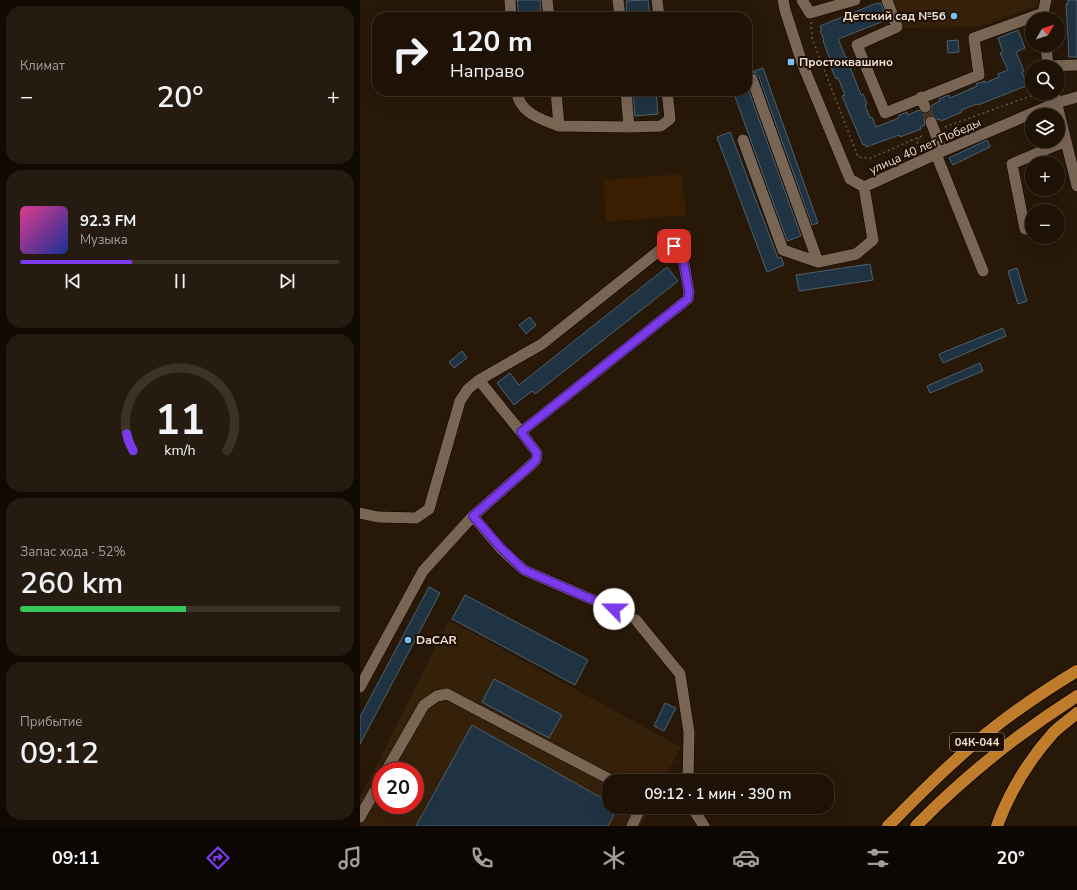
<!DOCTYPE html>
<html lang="ru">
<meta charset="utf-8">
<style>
body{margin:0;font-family:"Nunito Sans",sans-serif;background:#261b10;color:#f1f3f6;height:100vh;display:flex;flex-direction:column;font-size:15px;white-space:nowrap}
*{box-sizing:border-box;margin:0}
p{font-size:13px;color:#a19e9b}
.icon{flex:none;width:22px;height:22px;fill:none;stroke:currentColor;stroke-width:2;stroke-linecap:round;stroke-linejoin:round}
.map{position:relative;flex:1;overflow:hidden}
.side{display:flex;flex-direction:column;gap:6px;padding:6px;background:#100a03;width:360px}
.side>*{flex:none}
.guide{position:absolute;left:12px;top:12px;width:380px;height:84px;border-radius:16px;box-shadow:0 4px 16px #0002,0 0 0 1px #3c3228;background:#1e1206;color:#f1f3f6;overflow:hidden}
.needle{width:26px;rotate:51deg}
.buttons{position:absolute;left:665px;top:12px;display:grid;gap:8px}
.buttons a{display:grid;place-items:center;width:40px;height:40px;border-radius:50%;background:#1e1206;box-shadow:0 4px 16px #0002,0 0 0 1px #3c3228;font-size:20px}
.speed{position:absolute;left:12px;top:762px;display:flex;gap:8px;font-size:20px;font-weight:700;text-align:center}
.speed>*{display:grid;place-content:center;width:52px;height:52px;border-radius:50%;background:#1e1206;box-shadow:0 4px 16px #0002,0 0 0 1px #3c3228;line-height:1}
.speed .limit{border:6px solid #d22;background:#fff;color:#111}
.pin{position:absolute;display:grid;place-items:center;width:34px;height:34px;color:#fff;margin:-17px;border-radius:8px;box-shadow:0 2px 6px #0006}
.me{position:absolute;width:44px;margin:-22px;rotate:293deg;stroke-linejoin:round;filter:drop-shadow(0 0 3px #0008)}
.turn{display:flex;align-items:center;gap:14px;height:84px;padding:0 12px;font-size:18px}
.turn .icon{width:52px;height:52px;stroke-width:2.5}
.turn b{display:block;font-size:28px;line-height:34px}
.big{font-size:30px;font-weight:600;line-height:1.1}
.side .widget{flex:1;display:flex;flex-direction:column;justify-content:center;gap:6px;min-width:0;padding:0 14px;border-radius:16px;background:#261b10}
.side .dial{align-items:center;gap:0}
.dial svg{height:104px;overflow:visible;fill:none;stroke:#3c3228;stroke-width:7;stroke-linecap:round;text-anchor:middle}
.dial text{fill:#f1f3f6;stroke:none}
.song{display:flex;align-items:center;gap:12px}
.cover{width:48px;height:48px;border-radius:6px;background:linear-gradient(135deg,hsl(330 70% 55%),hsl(230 70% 35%))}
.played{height:4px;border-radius:2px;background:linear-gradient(90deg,#7c3aed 35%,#3c3228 35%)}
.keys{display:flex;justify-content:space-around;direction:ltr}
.heat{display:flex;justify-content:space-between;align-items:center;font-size:22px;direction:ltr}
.charge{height:6px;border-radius:3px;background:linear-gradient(90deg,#34c759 52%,#3c3228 0)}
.trip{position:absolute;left:242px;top:774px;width:232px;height:40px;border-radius:16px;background:#1e1206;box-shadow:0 4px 16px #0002,0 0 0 1px #3c3228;font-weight:600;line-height:40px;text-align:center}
.menu{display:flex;height:64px;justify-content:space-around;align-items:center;background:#0c0702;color:#a19e9b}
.menu .icon{width:28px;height:28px}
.menu .on{color:#7c3aed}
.menu b{font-size:18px;color:#f1f3f6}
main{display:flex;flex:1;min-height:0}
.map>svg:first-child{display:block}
.built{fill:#35200a;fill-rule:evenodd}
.pitch{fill:#391e01}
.building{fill:#1f3342;stroke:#4c6172}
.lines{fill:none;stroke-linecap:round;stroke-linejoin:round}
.minor-tunnel{stroke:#463627;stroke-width:11;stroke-dasharray:11 5.5;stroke-linecap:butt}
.minor-casing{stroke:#100400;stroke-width:12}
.major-casing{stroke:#100400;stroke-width:14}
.path{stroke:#67584a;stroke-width:1.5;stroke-dasharray:2 3;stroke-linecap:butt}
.minor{stroke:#796554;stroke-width:11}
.major{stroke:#bf7d2c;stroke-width:12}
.route-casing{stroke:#51269a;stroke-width:10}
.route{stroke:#7c3aed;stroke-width:7}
.poi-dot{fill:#76c0f6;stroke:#1e0f02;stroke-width:1.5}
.labels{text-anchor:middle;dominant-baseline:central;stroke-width:4;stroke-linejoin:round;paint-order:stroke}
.shield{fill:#1e0f02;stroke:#afa297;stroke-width:1}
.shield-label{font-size:11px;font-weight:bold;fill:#ede1d7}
.poi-label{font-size:12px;font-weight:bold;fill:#ede1d7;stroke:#1e0f02;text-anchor:start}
.street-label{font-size:12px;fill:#ede1d7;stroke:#1e0f02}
</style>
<main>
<section class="side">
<div class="widget"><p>Климат</p>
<div class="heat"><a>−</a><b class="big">20°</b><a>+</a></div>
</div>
<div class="widget">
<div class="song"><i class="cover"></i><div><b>92.3 FM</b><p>Музыка</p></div></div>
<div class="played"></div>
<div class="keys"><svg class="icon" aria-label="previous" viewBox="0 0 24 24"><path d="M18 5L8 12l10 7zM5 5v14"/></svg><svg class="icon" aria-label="pause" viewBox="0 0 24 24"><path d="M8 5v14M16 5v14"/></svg><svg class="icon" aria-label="next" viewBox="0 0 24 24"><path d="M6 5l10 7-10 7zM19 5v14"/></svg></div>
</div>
<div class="widget dial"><svg viewBox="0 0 100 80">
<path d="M14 69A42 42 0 1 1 86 69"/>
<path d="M14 69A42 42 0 0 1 9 56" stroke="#7c3aed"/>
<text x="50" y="56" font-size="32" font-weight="700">11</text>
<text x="50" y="72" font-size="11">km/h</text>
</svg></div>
<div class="widget"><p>Запас хода · 52%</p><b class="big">260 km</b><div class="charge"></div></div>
<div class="widget"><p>Прибытие</p><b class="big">09:12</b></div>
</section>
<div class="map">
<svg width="717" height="826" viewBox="0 0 717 826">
<rect width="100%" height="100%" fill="#281808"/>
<path class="built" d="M 534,0 L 678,0 L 678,6 L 619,27 L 544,28 Z
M 89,620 L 321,747 L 303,781 L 249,781 L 249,807 L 290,807 L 281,826 L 0,826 L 0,798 ZM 21,771 L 55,771 L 55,805 L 21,805 Z"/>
<path class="pitch" d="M 322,174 L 326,215 L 246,222 L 243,180 Z"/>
<path class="building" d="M 157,0 L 180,0 L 181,17 L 159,17 Z
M 288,0 L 290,17 L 267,17 L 266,1 Z
M 708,0 L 717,0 L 717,57 L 709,57 L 706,4 L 708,4 Z
M 517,3 L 518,4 L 521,3 L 526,18 L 524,19 L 524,21 L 478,39 L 486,58 L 488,58 L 492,67 L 490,67 L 501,95 L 503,94 L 507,104 L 505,105 L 510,118 L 512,117 L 516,127 L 539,118 L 538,116 L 547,112 L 548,115 L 559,110 L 564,114 L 568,113 L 572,108 L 572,105 L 580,101 L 579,99 L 589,95 L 590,98 L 617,86 L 616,84 L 625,81 L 625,83 L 639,77 L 638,74 L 648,70 L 640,53 L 643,52 L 638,38 L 658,30 L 665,48 L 656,52 L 664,71 L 662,72 L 666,82 L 664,82 L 666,86 L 618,105 L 617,104 L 601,110 L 602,112 L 581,121 L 580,119 L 578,120 L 572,115 L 568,116 L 564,120 L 565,125 L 560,127 L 561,129 L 540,137 L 539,135 L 506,147 L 505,144 L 503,145 L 482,96 L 485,95 L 478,78 L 476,79 L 468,60 L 470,59 L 463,41 L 464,40 L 460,31 L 462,30 L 460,26 Z
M 598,40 L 599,52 L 588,53 L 587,41 Z
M 403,68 L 458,223 L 452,225 L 399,77 L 396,73 L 392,72 Z
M 387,86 L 441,236 L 427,241 L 373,91 L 387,91 Z
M 273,91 L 296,91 L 298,114 L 275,116 Z
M 370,132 L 418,258 L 421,257 L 424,265 L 407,272 L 357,137 Z
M 627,140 L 630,147 L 593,165 L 589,158 Z
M 510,264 L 513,280 L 439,291 L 436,275 Z
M 307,267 L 318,281 L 175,394 L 172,391 L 154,405 L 137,383 L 150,373 L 159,385 Z
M 657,268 L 667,301 L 658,304 L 648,271 Z
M 170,317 L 176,325 L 166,334 L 159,325 Z
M 643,328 L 646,336 L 583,363 L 579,354 Z
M 102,351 L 107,358 L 94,368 L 89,362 Z
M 620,363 L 623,371 L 570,393 L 567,386 Z
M 69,587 L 80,593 L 0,744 L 0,717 Z
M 105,595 L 228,660 L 215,685 L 92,619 Z
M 134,679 L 202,715 L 189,738 L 122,702 Z
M 305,703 L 316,708 L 304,731 L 294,726 Z
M 112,725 L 249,802 L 249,807 L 258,807 L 248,826 L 56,826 Z"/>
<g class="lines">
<path class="minor-tunnel" d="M 565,107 L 571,122"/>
<defs>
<path id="minor" d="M 150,0 L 151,17
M 187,0 L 189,17
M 258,0 L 260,17
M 297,0 L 299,17
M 423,0 L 425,10 L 442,63 L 490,179 L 504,187 L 576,154 L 696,103 L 717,97
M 442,0 L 450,13 L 495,0
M 527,0 L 537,27 L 497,45 L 525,113 L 619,75 L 614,38 L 683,13
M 684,19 L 683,13 L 686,0
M 686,45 L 688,67
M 688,66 L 717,65
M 392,79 L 458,262
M 157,91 C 158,112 182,120 199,126
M 196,91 L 199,126 L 269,127 L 266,91
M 694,93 L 717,186
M 561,97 L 565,107
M 571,122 L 582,151
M 269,127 L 301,126 L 310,119 L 307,91
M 383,140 L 423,250 L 458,262 L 496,254 L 513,240 L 504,187
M 576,154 L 623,271
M 665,229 L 652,164 L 706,141
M 0,513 L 18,517 L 56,518 L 69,509 L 100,401 L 108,389 L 119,380 L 182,344 L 305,246 L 314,246 L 322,253 L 329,292 L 328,299 L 161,432 L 119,380
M 113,516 L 170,466 L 176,460 L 177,453 L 161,432
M 276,620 L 320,674 L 329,732 L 328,781
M 0,687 L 63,571 L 113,516 L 141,549 L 164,570 L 254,609
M 26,771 L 64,705 L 77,696 L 87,694 L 253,781
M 332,807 L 344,826
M 0,817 L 21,780
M 272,826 L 278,813 L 278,807"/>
<path id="major" d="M 528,826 C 562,792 598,755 636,726 C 662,706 689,688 717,671
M 556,826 C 604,777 659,733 717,696
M 637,826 C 649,793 669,760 693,733 C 700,726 709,720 717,713"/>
</defs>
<use href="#minor" class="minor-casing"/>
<use href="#major" class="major-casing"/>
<path class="path" d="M 451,22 L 452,38 L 498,157 L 511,158 L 564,135
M 585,127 L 679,93
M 554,153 L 559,138"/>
<use href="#minor" class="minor"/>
<use href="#major" class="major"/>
</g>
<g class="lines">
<defs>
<path id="route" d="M 254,609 L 164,570 L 141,548 L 113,516 L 170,466 L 176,460 L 177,453 L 161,432 L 328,299 L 329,292 L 322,253 L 314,246"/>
</defs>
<use href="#route" class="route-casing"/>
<use href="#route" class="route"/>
</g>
<g class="poi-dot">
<circle cx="594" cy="16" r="4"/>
<rect x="427" y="58" width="8" height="8" rx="2"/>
<circle cx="48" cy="640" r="4"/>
</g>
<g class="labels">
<rect class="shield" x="590" y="733" width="54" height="18" rx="3"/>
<g class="shield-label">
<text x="617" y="742">04К-044</text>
</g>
<g class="poi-label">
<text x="586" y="16" text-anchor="end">Детский сад №56</text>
<text x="439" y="62">Простоквашино</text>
<text x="56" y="640">DaCAR</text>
</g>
<g class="street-label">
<text transform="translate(565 146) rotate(-24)">улица 40 лет Победы</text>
</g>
</g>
</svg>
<div class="buttons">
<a><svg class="needle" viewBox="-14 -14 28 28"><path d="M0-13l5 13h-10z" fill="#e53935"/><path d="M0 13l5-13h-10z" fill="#a19e9b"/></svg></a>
<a><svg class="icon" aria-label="search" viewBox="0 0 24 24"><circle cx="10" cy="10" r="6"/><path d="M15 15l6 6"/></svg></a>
<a><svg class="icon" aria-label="layers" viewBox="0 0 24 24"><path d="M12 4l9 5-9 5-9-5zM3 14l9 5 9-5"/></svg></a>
<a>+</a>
<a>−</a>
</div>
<div class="speed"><div class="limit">20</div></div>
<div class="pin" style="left:314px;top:246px;background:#d93025"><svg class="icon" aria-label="arrive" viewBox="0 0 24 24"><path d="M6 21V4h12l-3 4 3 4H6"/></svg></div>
<svg class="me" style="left:254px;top:609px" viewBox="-20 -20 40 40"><circle r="19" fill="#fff"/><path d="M0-13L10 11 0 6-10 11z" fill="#7c3aed"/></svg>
<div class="trip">09:12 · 1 мин · 390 m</div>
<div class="guide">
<div class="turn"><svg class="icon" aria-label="right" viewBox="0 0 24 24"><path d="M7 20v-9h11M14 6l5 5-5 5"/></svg><div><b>120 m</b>Направо</div></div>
</div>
</div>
</main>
<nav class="menu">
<b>09:11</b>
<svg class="icon on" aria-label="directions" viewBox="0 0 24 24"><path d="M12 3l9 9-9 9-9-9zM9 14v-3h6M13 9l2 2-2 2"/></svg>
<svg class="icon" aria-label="music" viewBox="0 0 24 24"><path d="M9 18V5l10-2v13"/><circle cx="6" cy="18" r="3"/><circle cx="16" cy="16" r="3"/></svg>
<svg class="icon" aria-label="phone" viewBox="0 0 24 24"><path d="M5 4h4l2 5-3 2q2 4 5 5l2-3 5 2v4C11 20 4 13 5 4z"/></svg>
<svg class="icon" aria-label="climate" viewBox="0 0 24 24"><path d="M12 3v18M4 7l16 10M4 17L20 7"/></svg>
<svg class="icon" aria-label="car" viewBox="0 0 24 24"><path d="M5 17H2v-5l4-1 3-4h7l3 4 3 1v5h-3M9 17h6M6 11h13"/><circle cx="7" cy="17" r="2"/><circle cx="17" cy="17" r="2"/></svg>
<svg class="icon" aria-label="filters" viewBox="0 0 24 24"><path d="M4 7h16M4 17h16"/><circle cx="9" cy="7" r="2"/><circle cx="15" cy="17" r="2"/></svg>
<b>20°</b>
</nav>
